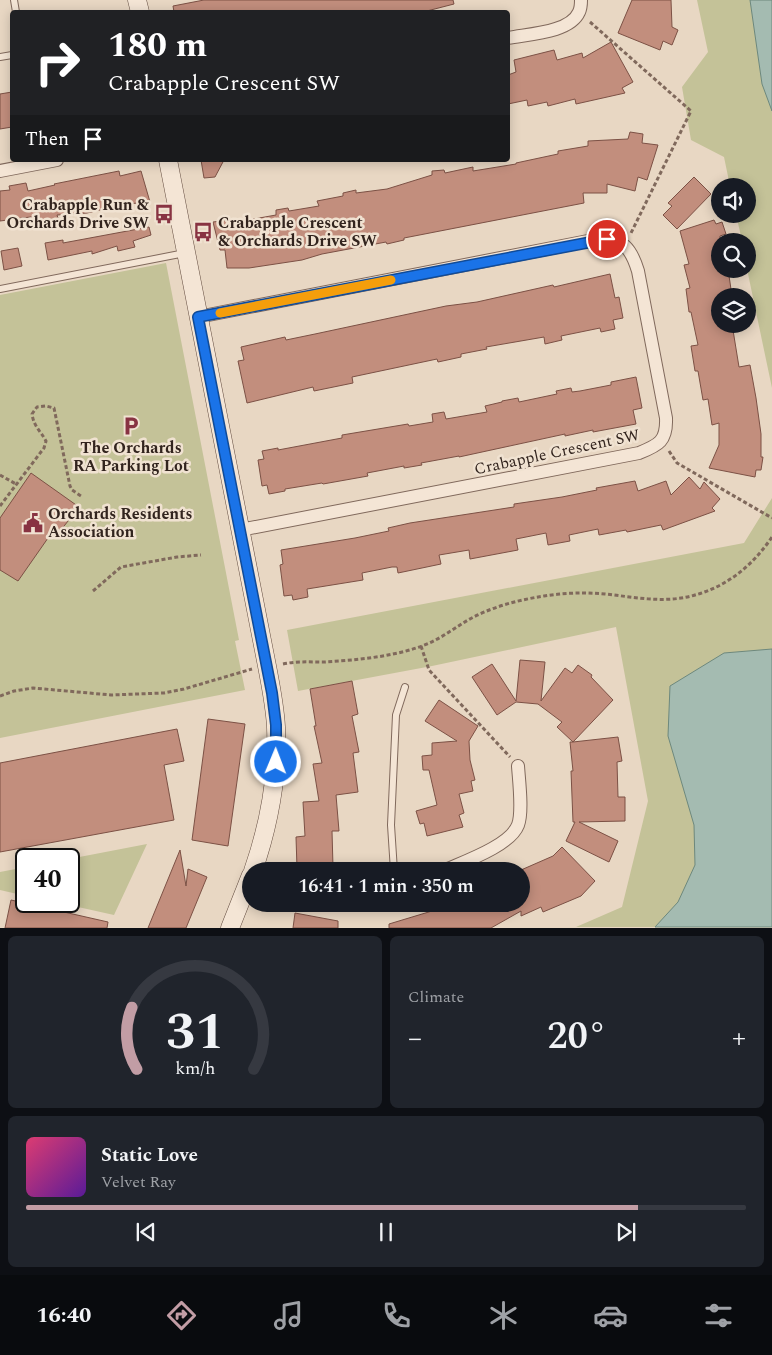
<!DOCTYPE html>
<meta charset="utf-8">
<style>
body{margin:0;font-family:Spectral,serif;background:#20242c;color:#f1f3f6;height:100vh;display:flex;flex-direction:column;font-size:19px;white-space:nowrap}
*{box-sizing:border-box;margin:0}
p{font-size:16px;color:#9ea1a6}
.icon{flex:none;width:28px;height:28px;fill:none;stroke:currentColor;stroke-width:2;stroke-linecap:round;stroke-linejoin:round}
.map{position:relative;height:928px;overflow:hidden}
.details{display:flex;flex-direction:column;gap:8px;padding:8px;background:#0d0f14;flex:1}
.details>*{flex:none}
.banner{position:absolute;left:10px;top:10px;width:500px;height:152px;border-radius:5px;box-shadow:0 2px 12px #0003;background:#202124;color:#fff;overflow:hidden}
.fabs{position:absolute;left:711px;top:178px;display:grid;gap:10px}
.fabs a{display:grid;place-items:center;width:45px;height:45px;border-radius:50%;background:#171b24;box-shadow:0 2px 12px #0003;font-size:25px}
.speed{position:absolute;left:15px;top:848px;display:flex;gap:10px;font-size:25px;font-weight:700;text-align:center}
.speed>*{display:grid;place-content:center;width:65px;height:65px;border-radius:50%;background:#171b24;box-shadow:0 2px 12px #0003;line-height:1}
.speed .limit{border:2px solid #111;border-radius:8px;background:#fff;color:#111}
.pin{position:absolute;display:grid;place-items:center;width:42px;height:42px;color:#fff;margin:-21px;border:2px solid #fff;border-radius:50%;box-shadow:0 1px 5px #0007}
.me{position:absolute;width:55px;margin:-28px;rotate:1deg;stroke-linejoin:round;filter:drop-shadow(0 0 4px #0008)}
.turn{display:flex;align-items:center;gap:18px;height:105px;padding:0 15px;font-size:22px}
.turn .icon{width:65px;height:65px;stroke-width:2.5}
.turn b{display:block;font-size:35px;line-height:42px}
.then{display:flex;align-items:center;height:48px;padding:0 15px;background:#0003;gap:10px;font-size:19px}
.big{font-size:38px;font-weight:600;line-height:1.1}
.details .tile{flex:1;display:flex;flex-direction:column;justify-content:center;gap:8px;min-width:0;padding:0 18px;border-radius:8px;background:#20242c}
.details .dial{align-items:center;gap:0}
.dial svg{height:130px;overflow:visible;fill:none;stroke:#363941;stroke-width:7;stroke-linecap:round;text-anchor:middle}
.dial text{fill:#f1f3f6;stroke:none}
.song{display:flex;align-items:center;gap:15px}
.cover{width:60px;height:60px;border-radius:8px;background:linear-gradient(135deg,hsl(340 70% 55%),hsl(270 70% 35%))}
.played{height:5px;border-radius:2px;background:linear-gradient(90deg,#c29da5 85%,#363941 85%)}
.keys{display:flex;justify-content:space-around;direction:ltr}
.heat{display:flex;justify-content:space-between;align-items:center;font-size:28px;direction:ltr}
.details .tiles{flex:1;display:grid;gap:8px;grid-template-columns:1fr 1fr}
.tile:last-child{grid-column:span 2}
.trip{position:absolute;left:242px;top:862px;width:288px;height:50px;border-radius:25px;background:#171b24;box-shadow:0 2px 12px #0003;font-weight:600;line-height:50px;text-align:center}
.menu{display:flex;height:80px;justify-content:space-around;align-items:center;background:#090b0e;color:#9ea1a6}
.menu .icon{width:35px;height:35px}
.menu .active{color:#c29da5}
.menu b{font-size:22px;color:#f1f3f6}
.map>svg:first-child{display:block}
.green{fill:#c4c298}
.water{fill:#a4bbb1;stroke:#6d887d}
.building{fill:#c28e7d;stroke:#7c5145}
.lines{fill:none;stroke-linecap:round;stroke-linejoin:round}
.lane-casing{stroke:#80695c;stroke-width:8}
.street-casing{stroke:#80695c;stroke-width:14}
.secondary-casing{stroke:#624b3f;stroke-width:19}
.path{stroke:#80695c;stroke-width:3;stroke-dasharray:4 2.5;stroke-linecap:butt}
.lane{stroke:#f4e5d5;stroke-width:6}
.street{stroke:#f4e5d5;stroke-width:12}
.secondary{stroke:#f4e5d5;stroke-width:18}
.route-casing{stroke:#114b97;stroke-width:12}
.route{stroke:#1a73e8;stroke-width:9}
.slow{stroke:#f59e0b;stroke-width:9}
.labels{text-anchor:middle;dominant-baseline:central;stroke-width:5;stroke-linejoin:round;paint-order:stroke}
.poi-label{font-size:16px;font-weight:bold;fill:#32241e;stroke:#f0e2d1;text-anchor:start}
.street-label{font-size:16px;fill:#32241e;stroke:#f0e2d1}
</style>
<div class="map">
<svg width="772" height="928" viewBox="0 0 772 928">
<rect width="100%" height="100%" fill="#e8d7c3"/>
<path class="green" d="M 697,0 L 772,0 L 772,388 L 747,269 L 748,241 L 742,241 L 736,214 L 748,214 L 748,186 L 730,186 L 724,157 L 691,140 L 682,87 L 708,52 Z
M 166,263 L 239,640 L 235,641 L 245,690 L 0,738 L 0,295 Z
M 772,498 L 772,927 L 576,927 L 622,907 L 648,801 L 616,627 L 432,666 L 298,691 L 287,630 L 744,543 Z
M 147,844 L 114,915 L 51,901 L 69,901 L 69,859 Z
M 26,867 L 26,896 L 0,890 L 0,872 Z"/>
<path class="water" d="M 750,0 L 772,0 L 772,111 L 762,84 Z
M 772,649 L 772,927 L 655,927 L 678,902 L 695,865 L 694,825 L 668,736 L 670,686 L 724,653 Z"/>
<path class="building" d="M 204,0 L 453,0 L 454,4 L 423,12 L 174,12 L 173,6 Z
M 632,0 L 671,0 L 672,27 L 678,30 L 672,45 L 663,41 L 660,50 L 618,33 Z
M 611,42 L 633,82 L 622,88 L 625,93 L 576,104 L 575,99 L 548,106 L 547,102 L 528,106 L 527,100 L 508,104 L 508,75 L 516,72 L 514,60 L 554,50 L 557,60 L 582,53 L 583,58 Z
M 12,92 L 12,127 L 0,129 L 0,94 Z
M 630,132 L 643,134 L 642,143 L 658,145 L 647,180 L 638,177 L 635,191 L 607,184 L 607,193 L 583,193 L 584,203 L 404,238 L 404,240 L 387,244 L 386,242 L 322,254 L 302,260 L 249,268 L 227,268 L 225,250 L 220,250 L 213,222 L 237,219 L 237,222 L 276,215 L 276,210 L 288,208 L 289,211 L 319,206 L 317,201 L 343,196 L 343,193 L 356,190 L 356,193 L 387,189 L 432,175 L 432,171 L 444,170 L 445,173 L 473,167 L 473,171 L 516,164 L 516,163 L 558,154 L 558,151 L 588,146 L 588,141 L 628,139 Z
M 201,160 L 224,160 L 215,177 L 204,178 Z
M 119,171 L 120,176 L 141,171 L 150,202 L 126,204 L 87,213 L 57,215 L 58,218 L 39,222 L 38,216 L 0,221 L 0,191 L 10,190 L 9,186 L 26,183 L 28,191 L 55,185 L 54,184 Z
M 694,177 L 711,194 L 677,229 L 663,215 L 672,206 L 668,203 Z
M 714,220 L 716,224 L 722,222 L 726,234 L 720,236 L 720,269 L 728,269 L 732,296 L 720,296 L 720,324 L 732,324 L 739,367 L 750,365 L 756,398 L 761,434 L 761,457 L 763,457 L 761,470 L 756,470 L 755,477 L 709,468 L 719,445 L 719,423 L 712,425 L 708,399 L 703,400 L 698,371 L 695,371 L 691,346 L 698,345 L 691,312 L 689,312 L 686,289 L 690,288 L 684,265 L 689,264 L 680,231 Z
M 149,227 L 151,235 L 133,241 L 135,247 L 118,251 L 117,246 L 92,254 L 92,251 L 48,260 L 45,243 L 63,240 L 63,243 Z
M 18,248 L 22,266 L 4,270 L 1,251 Z
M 610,274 L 615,298 L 619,297 L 623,318 L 613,320 L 615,329 L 601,332 L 600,328 L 561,336 L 562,340 L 545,344 L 544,337 L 486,347 L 487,349 L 461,354 L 461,357 L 438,362 L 437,359 L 352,377 L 353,383 L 314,391 L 313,387 L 247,403 L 238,361 L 244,360 L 241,347 L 285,337 L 286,340 L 315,334 L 446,306 L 477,302 L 553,285 L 554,287 Z
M 636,377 L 642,408 L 633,410 L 636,424 L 593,432 L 593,430 L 565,436 L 565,434 L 459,457 L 459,456 L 421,463 L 422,465 L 404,468 L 404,466 L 367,473 L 368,476 L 323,484 L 322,483 L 285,489 L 285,491 L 269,494 L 267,485 L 262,486 L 258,460 L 264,459 L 262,451 L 278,448 L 278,450 L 342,438 L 342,435 L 408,424 L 409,426 L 433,422 L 432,414 L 444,412 L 446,419 L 487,412 L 485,406 L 502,402 L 502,401 L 518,398 L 519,402 L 557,394 L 556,391 L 571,388 L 572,392 L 580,391 L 611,385 L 611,382 Z
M 31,473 L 79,507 L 61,530 L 55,528 L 18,581 L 0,570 L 0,518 Z
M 689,477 L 700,489 L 704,482 L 720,499 L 712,508 L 715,511 L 663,530 L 661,525 L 627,532 L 626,530 L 599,535 L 598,529 L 569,535 L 570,541 L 548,545 L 546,533 L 516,539 L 518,550 L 470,559 L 469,550 L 439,555 L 441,564 L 398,573 L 397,567 L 392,567 L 362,573 L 363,580 L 307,589 L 308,597 L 293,600 L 292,595 L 284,596 L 280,565 L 283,564 L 281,550 L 355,538 L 389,531 L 388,528 L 410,523 L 514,507 L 514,504 L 562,497 L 597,490 L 596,488 L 635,481 L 638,491 L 666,481 L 671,495 Z
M 520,660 L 545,662 L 541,701 L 565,668 L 572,673 L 578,665 L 592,675 L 591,677 L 613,700 L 573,742 L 618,737 L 622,761 L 617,762 L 618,797 L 625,797 L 625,821 L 579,822 L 618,841 L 609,862 L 566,841 L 575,822 L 573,822 L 571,771 L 573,771 L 570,742 L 573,742 L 557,727 L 562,722 L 538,704 L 516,702 L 497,715 L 472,677 L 492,664 L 516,701 Z
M 352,681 L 358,714 L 352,716 L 359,752 L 353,753 L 358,792 L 336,795 L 339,831 L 332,831 L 333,867 L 297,868 L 296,837 L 305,836 L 303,802 L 319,801 L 313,764 L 322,763 L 314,726 L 316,726 L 310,689 Z
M 439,700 L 478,726 L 469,741 L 470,760 L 475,780 L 471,781 L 473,791 L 459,794 L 464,813 L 459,815 L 463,827 L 427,836 L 424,823 L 420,824 L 416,811 L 437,805 L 429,770 L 423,770 L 422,756 L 432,755 L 432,743 L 457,741 L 425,721 Z
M 208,719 L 245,724 L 228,846 L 192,840 Z
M 177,729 L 184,761 L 164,765 L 174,820 L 0,852 L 0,763 Z
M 562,847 L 595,881 L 581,896 L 543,912 L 541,907 L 521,916 L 521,911 L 491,928 L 389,928 L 389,924 L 432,911 L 431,908 L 442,904 L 521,904 L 521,870 L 553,856 Z
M 180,850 L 186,886 L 188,869 L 207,877 L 186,928 L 148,928 Z
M 11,900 L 108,922 L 107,928 L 5,928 Z
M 295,913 L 338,921 L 338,928 L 293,928 Z"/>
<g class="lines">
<defs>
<path id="lane" d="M 14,0 L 16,12
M 0,57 L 12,55
M 0,289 L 185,253
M 394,871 L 391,825 L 396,715 L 405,687"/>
<path id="street" d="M 508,38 C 527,34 570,33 579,12 C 581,8 581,4 581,0
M 0,171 L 57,160
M 198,317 L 598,239 C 623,238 631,248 638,271 L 666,418 C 667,441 659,445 639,453 L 240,530
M 443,871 C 463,862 510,846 518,825 C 523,812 519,781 518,766"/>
<path id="secondary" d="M 137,0 L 140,12
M 168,160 L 267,666 C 271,687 275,707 276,727 C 278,776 269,825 253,871
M 230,928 L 251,875"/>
</defs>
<use href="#lane" class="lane-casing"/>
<use href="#street" class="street-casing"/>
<use href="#secondary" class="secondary-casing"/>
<path class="path" d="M 590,22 L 691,111 L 631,233
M 669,451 L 677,463 L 772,518
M 0,475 L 16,484
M 0,506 L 44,448 L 46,441 C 40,430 34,427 32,414 L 37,407 L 46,406 L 54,408 L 70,486 L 72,490 L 81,496
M 93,591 L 121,567 L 177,557 L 201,555
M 421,646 L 429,670 L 510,757
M 283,664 C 297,661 310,662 324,662 C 356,660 392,657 422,646 C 439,640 453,629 468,620 C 491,607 518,600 544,596 C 564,593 584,592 605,594 C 635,597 664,604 695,595 C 728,586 753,565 772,537
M 0,696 L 14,691 L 33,688 L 111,695 L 164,693 L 184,689 L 252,669"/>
<use href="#lane" class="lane"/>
<use href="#street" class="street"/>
<use href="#secondary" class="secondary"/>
</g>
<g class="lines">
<defs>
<path id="route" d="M 276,762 L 276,725 L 272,693 L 198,317 L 607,239"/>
</defs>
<use href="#route" class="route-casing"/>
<use href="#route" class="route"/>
<path class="slow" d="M 220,313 L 391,280"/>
</g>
<defs>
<symbol id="bus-bare" viewBox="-9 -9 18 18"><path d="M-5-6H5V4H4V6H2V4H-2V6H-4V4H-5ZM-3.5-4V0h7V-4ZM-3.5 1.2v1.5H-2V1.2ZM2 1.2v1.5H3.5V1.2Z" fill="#883342" stroke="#f0e2d1" stroke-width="2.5" paint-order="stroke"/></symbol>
<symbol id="parking-bare" viewBox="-9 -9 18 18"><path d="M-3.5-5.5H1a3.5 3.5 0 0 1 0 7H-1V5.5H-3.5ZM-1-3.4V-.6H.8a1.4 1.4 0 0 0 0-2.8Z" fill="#883342" stroke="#f0e2d1" stroke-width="2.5" paint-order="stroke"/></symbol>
<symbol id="civic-bare" viewBox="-9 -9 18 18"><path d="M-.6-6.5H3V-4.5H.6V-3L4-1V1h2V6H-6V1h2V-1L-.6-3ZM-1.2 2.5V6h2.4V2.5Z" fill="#883342" stroke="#f0e2d1" stroke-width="2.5" paint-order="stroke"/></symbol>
</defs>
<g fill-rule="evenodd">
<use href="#bus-bare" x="150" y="200" width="28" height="28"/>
<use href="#bus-bare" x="189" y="218" width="28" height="28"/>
<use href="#parking-bare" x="117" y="412" width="28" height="28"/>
<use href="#civic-bare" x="19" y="509" width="28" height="28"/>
</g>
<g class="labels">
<g class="poi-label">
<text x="149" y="205" text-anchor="end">Crabapple Run &amp;<tspan x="149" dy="18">Orchards Drive SW</tspan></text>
<text x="218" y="223">Crabapple Crescent<tspan x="218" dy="18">&amp; Orchards Drive SW</tspan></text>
<text x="131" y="448" text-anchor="middle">The Orchards<tspan x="131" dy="18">RA Parking Lot</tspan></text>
<text x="48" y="514">Orchards Residents<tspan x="48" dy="18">Association</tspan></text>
</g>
<g class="street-label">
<text transform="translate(557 452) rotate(-12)">Crabapple Crescent SW</text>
</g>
</g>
</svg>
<div class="fabs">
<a><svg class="icon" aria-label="sound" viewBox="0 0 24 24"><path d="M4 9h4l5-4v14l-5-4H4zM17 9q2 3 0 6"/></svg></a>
<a><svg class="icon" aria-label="search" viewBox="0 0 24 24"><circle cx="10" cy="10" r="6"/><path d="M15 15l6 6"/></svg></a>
<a><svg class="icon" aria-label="layers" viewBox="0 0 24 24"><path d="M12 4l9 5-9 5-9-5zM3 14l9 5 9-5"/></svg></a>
</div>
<div class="speed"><div class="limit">40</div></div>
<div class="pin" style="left:607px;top:239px;background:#d93025"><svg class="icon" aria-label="arrive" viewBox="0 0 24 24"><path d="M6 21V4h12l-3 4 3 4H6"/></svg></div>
<svg class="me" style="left:276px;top:762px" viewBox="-20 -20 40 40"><circle r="17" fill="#1a73e8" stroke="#fff" stroke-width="3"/><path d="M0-11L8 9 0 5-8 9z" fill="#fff"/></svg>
<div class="trip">16:41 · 1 min · 350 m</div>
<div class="banner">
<div class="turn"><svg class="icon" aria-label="right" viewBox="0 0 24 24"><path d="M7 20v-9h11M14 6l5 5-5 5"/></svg><div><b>180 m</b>Crabapple Crescent SW</div></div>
<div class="then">Then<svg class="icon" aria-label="arrive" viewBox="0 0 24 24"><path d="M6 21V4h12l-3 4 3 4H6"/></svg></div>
</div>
</div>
<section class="details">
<div class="tiles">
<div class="tile dial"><svg viewBox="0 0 100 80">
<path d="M14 69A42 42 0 1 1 86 69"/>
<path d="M14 69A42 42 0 0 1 11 31" stroke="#c29da5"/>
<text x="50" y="56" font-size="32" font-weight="700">31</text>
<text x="50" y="72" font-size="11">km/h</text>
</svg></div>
<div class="tile"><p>Climate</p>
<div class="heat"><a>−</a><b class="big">20°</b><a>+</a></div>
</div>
<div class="tile">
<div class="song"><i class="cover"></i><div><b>Static Love</b><p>Velvet Ray</p></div></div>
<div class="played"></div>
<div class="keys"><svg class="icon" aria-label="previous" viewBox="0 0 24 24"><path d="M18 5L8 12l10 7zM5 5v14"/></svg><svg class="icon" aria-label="pause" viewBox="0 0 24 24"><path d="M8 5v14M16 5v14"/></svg><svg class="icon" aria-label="next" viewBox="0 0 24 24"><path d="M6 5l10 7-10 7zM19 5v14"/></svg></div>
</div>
</div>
</section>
<nav class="menu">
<b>16:40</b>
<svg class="icon active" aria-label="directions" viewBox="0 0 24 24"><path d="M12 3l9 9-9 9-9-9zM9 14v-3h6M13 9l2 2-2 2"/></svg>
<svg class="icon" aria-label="music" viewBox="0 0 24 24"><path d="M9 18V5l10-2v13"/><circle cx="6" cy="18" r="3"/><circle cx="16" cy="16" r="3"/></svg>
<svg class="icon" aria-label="phone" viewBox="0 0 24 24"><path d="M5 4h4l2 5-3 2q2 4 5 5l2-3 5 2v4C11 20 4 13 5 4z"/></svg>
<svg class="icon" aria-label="climate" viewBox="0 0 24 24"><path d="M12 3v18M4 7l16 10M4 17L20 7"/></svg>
<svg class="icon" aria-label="car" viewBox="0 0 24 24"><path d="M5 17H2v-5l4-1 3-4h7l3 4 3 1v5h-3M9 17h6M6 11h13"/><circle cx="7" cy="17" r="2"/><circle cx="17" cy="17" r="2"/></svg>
<svg class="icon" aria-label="filters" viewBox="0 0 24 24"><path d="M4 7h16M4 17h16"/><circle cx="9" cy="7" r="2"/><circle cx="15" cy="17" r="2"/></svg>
</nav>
